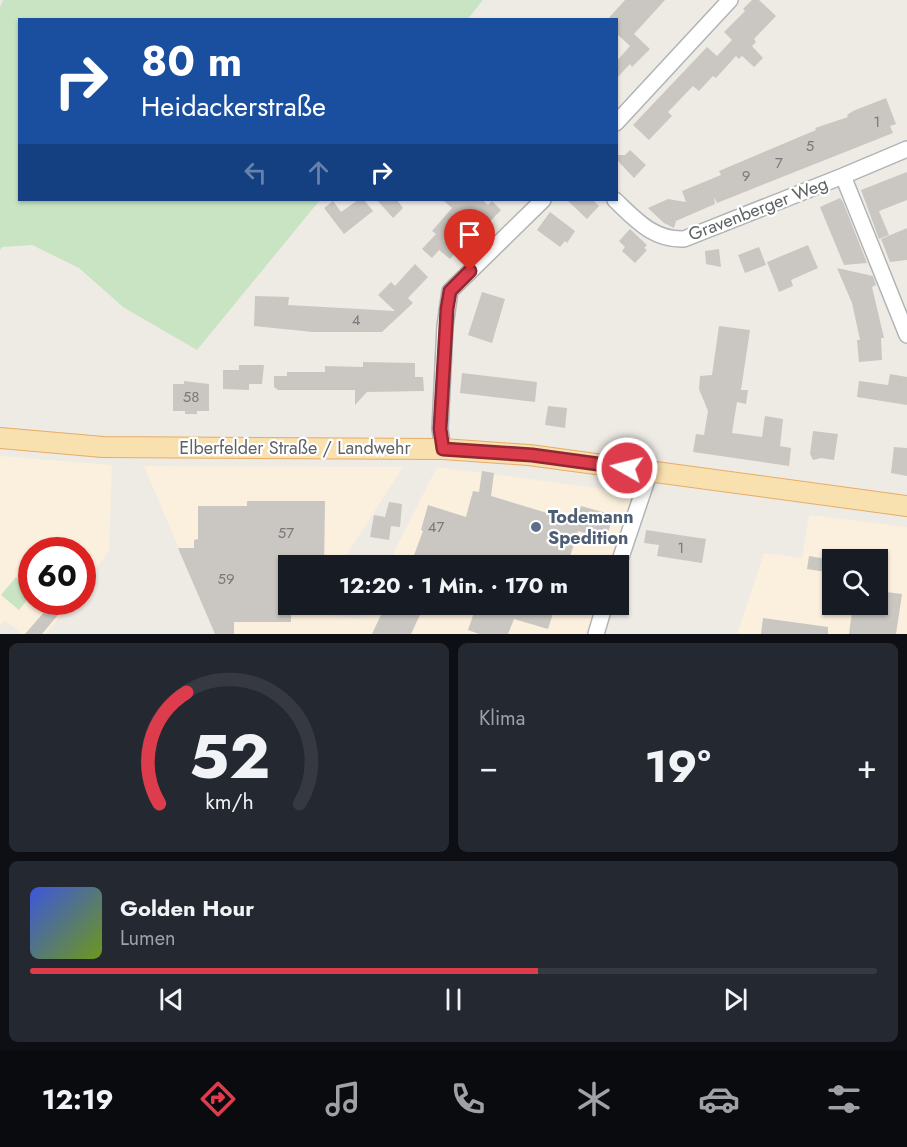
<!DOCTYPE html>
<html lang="de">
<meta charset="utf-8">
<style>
body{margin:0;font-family:Jost,sans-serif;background:#242831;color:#f1f3f6;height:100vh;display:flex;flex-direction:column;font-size:22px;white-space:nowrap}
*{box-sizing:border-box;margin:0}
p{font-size:20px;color:#9ea1a6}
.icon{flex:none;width:33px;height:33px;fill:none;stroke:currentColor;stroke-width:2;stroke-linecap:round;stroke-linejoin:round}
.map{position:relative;height:634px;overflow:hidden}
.sheet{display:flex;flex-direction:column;gap:9px;padding:9px;background:#0d0f14;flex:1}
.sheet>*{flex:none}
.hud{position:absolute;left:18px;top:18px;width:600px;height:183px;border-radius:0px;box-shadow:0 2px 4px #0004;background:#1a4fa0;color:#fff;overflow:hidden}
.fabs{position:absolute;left:822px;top:549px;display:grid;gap:12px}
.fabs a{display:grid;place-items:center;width:66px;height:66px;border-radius:0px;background:#171b24;box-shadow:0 2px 4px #0004;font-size:30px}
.speed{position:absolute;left:18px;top:537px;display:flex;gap:12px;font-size:30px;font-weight:700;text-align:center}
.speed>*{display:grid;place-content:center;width:78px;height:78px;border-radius:50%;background:#171b24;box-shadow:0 2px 4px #0004;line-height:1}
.speed .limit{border:9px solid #d22;background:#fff;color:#111}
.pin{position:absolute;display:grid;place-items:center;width:51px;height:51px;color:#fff;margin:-62px -26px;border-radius:50% 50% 50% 0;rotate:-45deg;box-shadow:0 0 6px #0007}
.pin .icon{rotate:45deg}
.me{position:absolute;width:66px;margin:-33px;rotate:278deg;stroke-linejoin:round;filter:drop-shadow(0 0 4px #0008)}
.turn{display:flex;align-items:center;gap:21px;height:126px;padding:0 24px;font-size:27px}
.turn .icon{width:78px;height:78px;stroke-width:2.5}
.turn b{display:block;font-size:42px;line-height:51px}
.lanes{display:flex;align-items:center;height:57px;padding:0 24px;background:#0003;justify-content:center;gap:30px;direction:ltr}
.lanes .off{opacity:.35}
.big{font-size:45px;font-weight:700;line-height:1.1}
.sheet .card{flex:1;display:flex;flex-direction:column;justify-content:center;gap:9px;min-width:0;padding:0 21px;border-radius:9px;background:#242831}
.sheet .dial{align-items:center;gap:0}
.dial svg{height:156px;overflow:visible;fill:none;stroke:#363941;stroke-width:7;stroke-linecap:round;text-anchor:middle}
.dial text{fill:#f1f3f6;stroke:none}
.song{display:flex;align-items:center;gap:18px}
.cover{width:72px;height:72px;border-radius:9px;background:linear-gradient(135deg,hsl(230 70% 55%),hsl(80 70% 35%))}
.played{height:6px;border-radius:3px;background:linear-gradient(90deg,#dd3c4c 60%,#363941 60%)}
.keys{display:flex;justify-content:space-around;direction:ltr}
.heat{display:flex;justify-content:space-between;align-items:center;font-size:33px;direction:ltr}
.sheet .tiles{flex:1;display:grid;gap:9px;grid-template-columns:1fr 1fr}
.card:last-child{grid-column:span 2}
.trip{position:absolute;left:278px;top:555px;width:351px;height:60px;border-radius:0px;background:#171b24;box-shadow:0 2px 4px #0004;font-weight:700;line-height:60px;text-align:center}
.tabs{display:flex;height:96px;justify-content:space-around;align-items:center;background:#090b0e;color:#9ea1a6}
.tabs .icon{width:42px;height:42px}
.tabs .current{color:#dd3c4c}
.tabs b{font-size:27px;color:#f1f3f6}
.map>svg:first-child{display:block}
.commercial{fill:#fbefdd;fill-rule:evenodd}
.green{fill:#c9e4c3}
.building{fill:#cac6c2}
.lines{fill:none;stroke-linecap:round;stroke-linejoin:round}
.minor-casing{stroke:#b0b4b6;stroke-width:18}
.major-casing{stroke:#e7ac65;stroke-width:22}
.minor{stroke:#fff;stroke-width:15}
.major{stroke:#f9e0af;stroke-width:20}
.route-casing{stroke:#902731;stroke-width:15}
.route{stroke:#dd3c4c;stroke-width:10}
.service-dot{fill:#5c6f8a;stroke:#fff;stroke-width:2}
.labels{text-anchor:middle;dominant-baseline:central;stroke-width:4.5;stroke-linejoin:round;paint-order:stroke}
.number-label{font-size:15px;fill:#787b7c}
.street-label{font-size:18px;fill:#5d6264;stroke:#fff}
.service-label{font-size:18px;font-weight:bold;fill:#4e5e75;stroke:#fff;text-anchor:start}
</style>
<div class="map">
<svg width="907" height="634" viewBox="0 0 907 634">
<rect width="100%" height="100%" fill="#eeebe5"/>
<path class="commercial" d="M 0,456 L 112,465 L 109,551 L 83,586 L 82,550 L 32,550 L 32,602 L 71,602 L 46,634 L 22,634 L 5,620 L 0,626 Z
M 144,466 L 403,467 L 340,565 L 288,566 L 288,604 L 315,605 L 311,612 L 359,619 L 367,605 L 599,605 L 589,634 L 215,634 Z
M 437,467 L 634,493 L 611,565 L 387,566 Z
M 809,515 L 907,527 L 907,634 L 737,634 L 764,553 L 802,558 ZM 832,560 L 878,560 L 878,604 L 832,604 Z"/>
<path class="green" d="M 3,0 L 483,0 L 467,20 L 20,20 L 20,200 L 320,200 L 197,350 L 123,307 L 79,268 L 32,245 L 2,247 L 0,250 L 0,7 Z
M 16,577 L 31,590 L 31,595 L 19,610 L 1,595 Z"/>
<path class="building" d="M 625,0 L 665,0 L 634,34 L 650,49 L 632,67 L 630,64 L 616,79 L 616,62 L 630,46 L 616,33 L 616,20 L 607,20 Z
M 752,0 L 759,0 L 776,16 L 754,39 L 756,42 L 752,46 L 763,58 L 754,67 L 742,56 L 739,59 L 736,56 L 716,78 L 713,76 L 699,91 L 693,86 L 668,112 L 672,116 L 649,140 L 633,125 L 707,47 L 717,56 L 732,40 L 724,32 L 745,11 L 743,9 Z
M 886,98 L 896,124 L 890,126 L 893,133 L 717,203 L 714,197 L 715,204 L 676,221 L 674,228 L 664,223 L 648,208 L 668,199 L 686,202 L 682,191 L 721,175 L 719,171 L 816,130 L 815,128 L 848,117 L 847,115 L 853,111 Z
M 630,150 L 646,165 L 634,178 L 616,159 L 616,155 L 625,155 Z
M 907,172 L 907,200 L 879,211 L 889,235 L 879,239 L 861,190 Z
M 840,198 L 843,202 L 867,263 L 844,265 L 820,207 Z
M 358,200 L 364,200 L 373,211 L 344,234 L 324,208 L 333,201 L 341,212 Z
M 377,200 L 397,200 L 403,208 L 393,218 Z
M 443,200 L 482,200 L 488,205 L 492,201 L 501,210 L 474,238 L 471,235 L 450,259 L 439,250 L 432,258 L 422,249 L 436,234 L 432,231 L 452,208 Z
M 567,200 L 593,200 L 599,206 L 587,219 Z
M 550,212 L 575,231 L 567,243 L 565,241 L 560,247 L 537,230 Z
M 907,228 L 907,260 L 890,262 L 881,239 Z
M 630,229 L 647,245 L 644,248 L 647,250 L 635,263 L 622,251 L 625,247 L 619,241 Z
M 808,245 L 818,268 L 791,280 L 793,286 L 779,292 L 767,262 Z
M 759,247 L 766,265 L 745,273 L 738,255 Z
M 719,249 L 721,267 L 706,264 L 705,251 Z
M 415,264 L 428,277 L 408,298 L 413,303 L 382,332 L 313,332 L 254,326 L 255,296 L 289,297 L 288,305 L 395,311 L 378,295 L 391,282 L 395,286 Z
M 837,268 L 873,276 L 876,285 L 872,287 L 884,338 L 881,338 L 882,360 L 859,362 L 857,340 L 860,340 L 852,303 Z
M 482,292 L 505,299 L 492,343 L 468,335 Z
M 719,326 L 750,330 L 741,390 L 748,390 L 746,404 L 737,402 L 732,433 L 762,437 L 765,416 L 783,419 L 780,446 L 791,448 L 789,466 L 693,452 L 696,434 L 704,435 L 708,411 L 699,389 L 700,376 L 712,375 Z
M 363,362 L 415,363 L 415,377 L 423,377 L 424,391 L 367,392 L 355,405 L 355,390 L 278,390 L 274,387 L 274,376 L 287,376 L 287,372 L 325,372 L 325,366 L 363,367 Z
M 239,365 L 264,365 L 262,384 L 249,384 L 249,390 L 223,389 L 223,370 L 239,370 Z
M 462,373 L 537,382 L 535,402 L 460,393 Z
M 890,374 L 907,377 L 907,405 L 857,397 L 859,381 L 888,385 Z
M 184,381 L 209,384 L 209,411 L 197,411 L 197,414 L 185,414 L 185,411 L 173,411 L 173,384 L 184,384 Z
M 548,406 L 567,408 L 565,428 L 545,425 Z
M 813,431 L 838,434 L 834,460 L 821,458 L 813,460 L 810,454 Z
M 894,447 L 907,448 L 907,476 L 891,473 Z
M 482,471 L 494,473 L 491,496 L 577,522 L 581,506 L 613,515 L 606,540 L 578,531 L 567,566 L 410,566 L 423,531 L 421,530 L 428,505 L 466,517 L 473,491 L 479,492 Z
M 247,501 L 325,501 L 324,566 L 288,566 L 288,604 L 291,604 L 291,622 L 234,622 L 234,634 L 215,634 L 178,548 L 194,548 L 194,540 L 198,539 L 198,506 L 247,506 Z
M 389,502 L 402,504 L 400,527 L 391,526 L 389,540 L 370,537 L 374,515 L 385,517 Z
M 646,530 L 706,539 L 702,563 L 657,556 L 659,545 L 644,543 Z
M 809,556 L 832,560 L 832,573 L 807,569 Z
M 878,591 L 902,594 L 896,634 L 849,634 L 853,604 L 878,604 Z
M 53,602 L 62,610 L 42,634 L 25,634 Z
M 386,604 L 425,604 L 411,634 L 372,634 Z
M 477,604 L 556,604 L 548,629 L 514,619 L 508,634 L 479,634 L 468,630 Z
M 763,618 L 828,627 L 828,634 L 761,634 Z"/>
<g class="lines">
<defs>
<path id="minor" d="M 616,123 L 730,0
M 843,176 L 907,149
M 615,200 C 636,220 653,240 684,239 L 843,176 L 907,335
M 443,449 L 440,429 L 445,326 L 450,291 L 543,200
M 618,566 L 650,471
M 596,634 L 605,604"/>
<path id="major" d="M 0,438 L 103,447 L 443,449 L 529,455 L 907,506"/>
</defs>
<use href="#minor" class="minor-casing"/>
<use href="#major" class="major-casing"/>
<use href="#minor" class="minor"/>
<use href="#major" class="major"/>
</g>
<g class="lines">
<defs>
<path id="route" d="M 470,271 L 450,291 L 447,309 L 440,429 L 443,449 L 532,455 L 627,468"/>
</defs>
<use href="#route" class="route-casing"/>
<use href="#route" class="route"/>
</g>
<circle class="service-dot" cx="536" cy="527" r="6"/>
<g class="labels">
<g class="number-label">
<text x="877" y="122">1</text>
<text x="810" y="146">5</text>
<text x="779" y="163">7</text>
<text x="746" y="176">9</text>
<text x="356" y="320">4</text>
<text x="191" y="397">58</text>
<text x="436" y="527">47</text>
<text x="286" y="533">57</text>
<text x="681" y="548">1</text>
<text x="226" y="579">59</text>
</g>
<g class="street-label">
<text transform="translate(758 209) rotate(-21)">Gravenberger Weg</text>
<text x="295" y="448">Elberfelder Straße / Landwehr</text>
</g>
<g class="service-label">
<text x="548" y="517">Todemann<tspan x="548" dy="21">Spedition</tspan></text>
</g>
</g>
</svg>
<div class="fabs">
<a><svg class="icon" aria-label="search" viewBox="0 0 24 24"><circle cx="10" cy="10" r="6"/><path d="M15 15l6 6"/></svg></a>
</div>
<div class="speed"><div class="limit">60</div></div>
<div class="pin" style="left:470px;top:271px;background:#d93025"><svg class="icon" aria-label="arrive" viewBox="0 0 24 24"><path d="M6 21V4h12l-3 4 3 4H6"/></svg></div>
<svg class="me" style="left:627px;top:468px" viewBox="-20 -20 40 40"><circle r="17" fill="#dd3c4c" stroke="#fff" stroke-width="3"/><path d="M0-11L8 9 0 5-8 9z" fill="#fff"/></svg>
<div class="trip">12:20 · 1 Min. · 170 m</div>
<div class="hud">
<div class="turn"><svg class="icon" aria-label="right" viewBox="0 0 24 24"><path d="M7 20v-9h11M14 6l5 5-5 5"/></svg><div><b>80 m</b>Heidackerstraße</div></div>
<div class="lanes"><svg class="icon off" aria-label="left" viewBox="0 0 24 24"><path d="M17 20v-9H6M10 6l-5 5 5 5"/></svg><svg class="icon off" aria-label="ahead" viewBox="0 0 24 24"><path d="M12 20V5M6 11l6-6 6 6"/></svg><svg class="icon" aria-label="right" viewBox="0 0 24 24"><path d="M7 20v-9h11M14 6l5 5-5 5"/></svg></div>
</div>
</div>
<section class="sheet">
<div class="tiles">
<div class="card dial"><svg viewBox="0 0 100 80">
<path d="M14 69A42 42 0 1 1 86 69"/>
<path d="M14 69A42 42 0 0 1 28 12" stroke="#dd3c4c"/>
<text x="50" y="56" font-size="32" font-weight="700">52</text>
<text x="50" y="72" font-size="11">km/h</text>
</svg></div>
<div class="card"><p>Klima</p>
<div class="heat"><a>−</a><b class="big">19°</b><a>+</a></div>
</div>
<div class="card">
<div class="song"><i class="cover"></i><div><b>Golden Hour</b><p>Lumen</p></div></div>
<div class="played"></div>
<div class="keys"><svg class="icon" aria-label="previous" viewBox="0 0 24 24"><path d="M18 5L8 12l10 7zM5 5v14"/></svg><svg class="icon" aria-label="pause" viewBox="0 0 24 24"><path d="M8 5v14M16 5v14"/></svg><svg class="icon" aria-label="next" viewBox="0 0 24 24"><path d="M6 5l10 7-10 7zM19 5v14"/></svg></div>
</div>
</div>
</section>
<nav class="tabs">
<b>12:19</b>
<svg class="icon current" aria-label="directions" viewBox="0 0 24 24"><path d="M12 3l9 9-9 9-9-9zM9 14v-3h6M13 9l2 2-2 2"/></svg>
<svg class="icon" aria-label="music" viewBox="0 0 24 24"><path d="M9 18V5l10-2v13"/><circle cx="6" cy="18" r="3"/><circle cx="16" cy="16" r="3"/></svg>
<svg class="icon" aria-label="phone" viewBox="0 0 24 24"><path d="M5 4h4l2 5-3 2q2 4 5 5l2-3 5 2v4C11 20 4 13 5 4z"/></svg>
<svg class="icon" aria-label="climate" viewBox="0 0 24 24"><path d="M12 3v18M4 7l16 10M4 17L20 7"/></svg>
<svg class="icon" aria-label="car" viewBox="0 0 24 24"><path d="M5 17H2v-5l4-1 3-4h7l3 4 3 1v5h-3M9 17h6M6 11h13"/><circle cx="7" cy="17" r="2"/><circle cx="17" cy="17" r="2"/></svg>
<svg class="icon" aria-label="filters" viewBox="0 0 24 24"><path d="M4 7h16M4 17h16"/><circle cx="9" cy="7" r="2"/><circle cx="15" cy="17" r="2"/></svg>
</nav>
